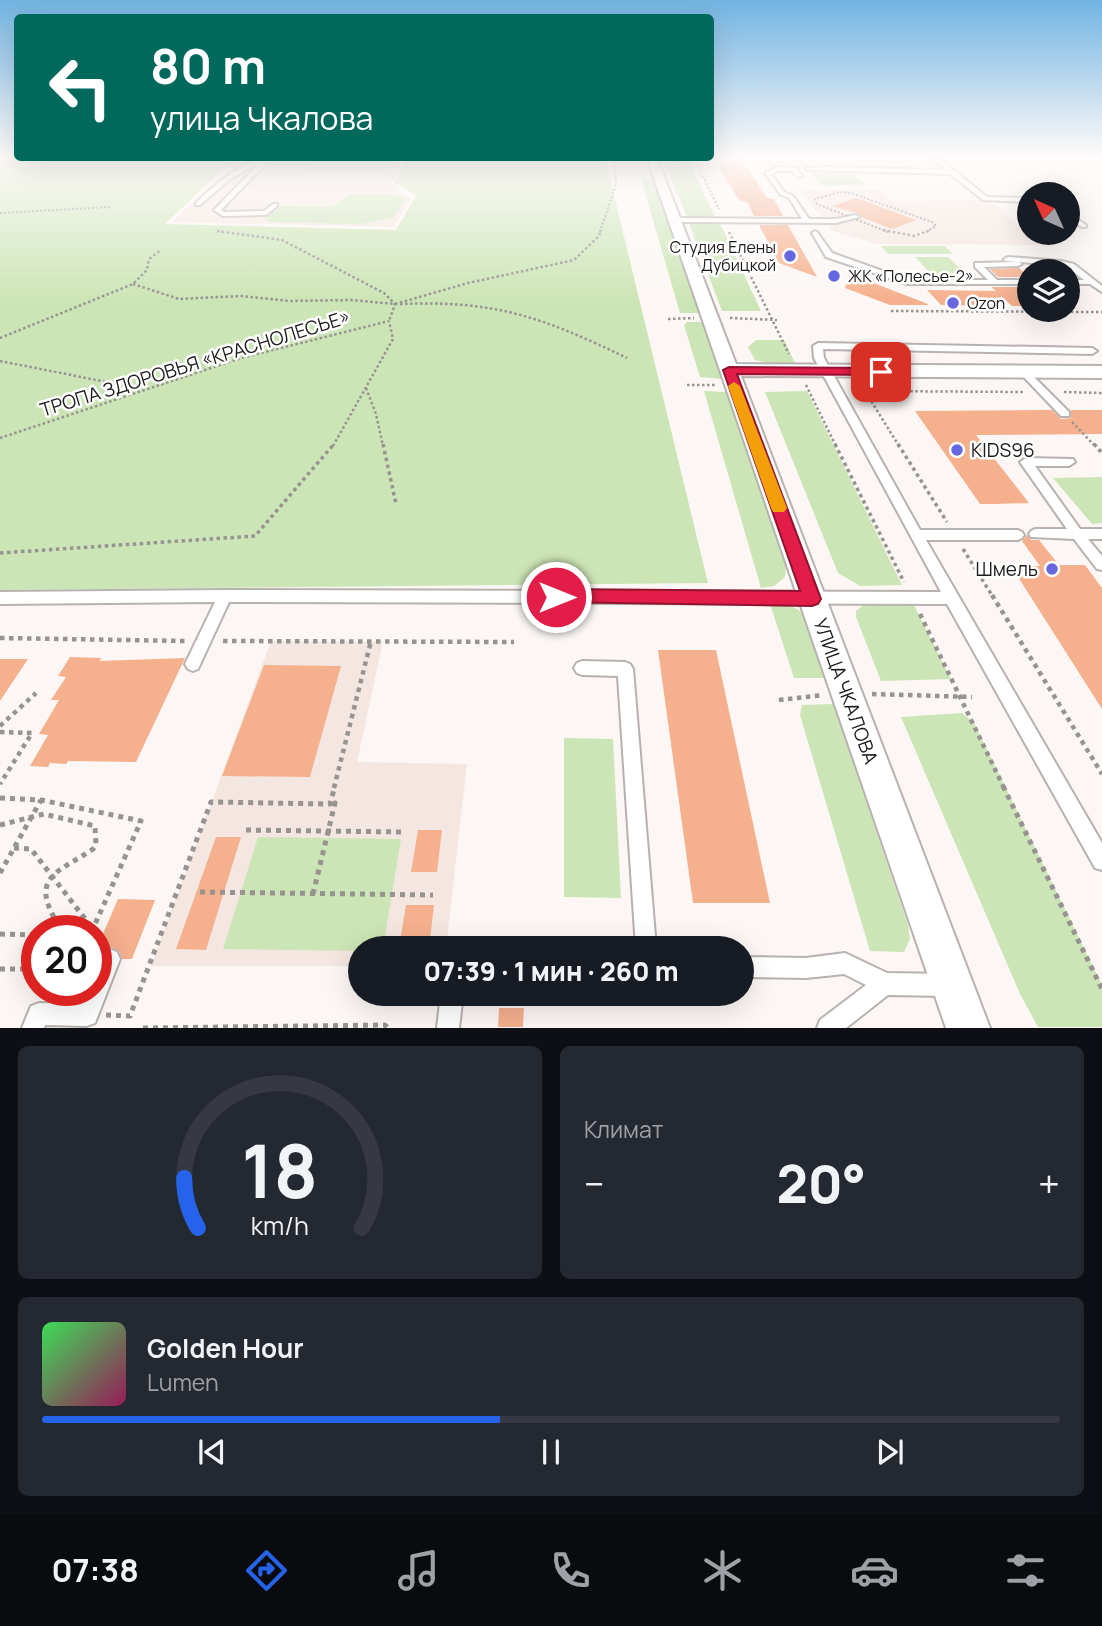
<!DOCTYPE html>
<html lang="ru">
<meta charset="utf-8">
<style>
body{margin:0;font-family:Manrope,sans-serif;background:#242831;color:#f1f3f6;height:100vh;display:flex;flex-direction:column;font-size:26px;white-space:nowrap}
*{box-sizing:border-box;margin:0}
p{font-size:23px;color:#9ea1a6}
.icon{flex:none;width:38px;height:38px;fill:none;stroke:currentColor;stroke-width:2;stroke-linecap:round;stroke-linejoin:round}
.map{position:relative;height:1028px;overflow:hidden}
.drawer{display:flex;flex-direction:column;gap:18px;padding:18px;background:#0d0f14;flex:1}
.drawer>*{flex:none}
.guide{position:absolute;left:14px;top:14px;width:700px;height:147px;border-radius:7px;box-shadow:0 7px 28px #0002;background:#00695c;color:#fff;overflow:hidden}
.needle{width:46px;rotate:315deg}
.controls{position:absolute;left:1017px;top:182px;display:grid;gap:14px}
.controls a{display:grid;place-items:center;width:63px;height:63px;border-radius:50%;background:#171b24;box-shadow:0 7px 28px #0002;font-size:35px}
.speed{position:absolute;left:21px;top:915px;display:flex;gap:14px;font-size:35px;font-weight:700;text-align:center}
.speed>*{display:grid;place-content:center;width:91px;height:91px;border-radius:50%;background:#171b24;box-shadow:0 7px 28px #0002;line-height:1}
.speed .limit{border:10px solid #d22;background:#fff;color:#111}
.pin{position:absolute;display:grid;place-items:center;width:60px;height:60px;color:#fff;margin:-30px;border-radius:14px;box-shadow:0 4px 10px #0006}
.me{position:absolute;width:77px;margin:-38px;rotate:90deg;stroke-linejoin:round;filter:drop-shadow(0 0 5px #0008)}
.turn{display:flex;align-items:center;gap:24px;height:147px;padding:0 21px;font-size:32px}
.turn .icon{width:91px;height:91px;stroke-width:2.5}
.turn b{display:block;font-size:49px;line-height:60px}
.big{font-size:52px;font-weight:800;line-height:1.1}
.drawer .tile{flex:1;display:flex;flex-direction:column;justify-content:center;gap:10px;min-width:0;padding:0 24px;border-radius:10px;background:#242831}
.drawer .dial{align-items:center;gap:0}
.dial svg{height:182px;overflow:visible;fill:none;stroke:#363941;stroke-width:7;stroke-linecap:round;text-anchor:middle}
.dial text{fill:#f1f3f6;stroke:none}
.song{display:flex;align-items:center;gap:21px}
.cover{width:84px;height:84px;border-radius:10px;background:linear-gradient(135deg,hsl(130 70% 55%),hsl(330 70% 35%))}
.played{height:7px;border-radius:4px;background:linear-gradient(90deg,#2563eb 45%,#363941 45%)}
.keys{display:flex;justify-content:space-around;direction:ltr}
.heat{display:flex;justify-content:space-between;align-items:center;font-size:38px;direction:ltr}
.drawer .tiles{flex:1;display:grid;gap:18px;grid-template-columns:1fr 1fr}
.tile:last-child{grid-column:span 2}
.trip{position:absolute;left:348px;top:936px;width:406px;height:70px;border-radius:35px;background:#171b24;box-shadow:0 7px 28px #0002;font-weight:800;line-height:70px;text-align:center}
.menu{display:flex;height:112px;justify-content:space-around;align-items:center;background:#090b0e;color:#9ea1a6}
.menu .icon{width:49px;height:49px}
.menu .on{color:#2563eb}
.menu b{font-size:32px;color:#f1f3f6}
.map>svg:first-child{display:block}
.built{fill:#f4e7e1}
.green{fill:#cce5b6}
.building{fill:#f5b08d}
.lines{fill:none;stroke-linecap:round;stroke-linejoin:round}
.lane-casing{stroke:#b7b2af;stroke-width:4}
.street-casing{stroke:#b7b2af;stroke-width:4}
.path-far4{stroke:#979391;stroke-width:2;stroke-dasharray:2 2;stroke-linecap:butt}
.path-far3{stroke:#979391;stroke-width:2.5;stroke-dasharray:2.5 2.5;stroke-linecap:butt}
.path-far2{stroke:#979391;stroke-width:3.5;stroke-dasharray:3.5 3.5;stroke-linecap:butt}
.path-far1{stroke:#979391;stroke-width:4.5;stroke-dasharray:4.5 4.5;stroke-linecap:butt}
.path{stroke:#979391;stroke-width:5;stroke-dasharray:5 5;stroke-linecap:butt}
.lane{fill:#fff;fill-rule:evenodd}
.street{fill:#fff;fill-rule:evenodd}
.route{fill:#e11d48;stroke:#92132f;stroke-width:2}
.slow{fill:#f59e0b}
.poi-dot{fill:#6767e0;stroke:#fff;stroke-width:2.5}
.labels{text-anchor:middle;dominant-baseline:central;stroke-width:5;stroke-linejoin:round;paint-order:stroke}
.far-poi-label{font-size:16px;fill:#1d1b1a;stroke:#fff;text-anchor:start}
.street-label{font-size:19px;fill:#1d1b1a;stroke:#fff}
.poi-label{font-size:19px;fill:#1d1b1a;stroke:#fff;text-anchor:start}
</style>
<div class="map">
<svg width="1102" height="1028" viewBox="0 0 1102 1028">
<rect width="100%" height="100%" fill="#fcf7f4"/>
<path class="built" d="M 240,158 L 404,158 L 391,184 L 411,199 L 394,227 L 172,222 Z
M 800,190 L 882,190 L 891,201 L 988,200 L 1044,245 L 878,244 L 832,231 Z
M 271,641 L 383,642 L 357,762 L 467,764 L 446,948 L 360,948 L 360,966 L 151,966 Z"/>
<path class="green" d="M 0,156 L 235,158 L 165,224 L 396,230 L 416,196 L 399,184 L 394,185 L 407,158 L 605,158 L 708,583 L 0,590 Z
M 272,158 L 395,158 L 386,169 L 380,171 L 307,171 L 307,166 L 269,166 L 266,163 Z
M 663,158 L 687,158 L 716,219 L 687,217 Z
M 850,170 L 866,185 L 823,186 L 809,171 Z
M 641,179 L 649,179 L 659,190 L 699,313 L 680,313 Z
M 350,194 L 394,194 L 406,199 L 393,218 L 360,224 L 270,222 L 265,219 L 281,206 L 332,207 Z
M 688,221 L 719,221 L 761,311 L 722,311 Z
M 881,246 L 945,246 L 953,254 L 888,254 Z
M 915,257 L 948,257 L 970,278 L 935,278 Z
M 687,322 L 703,322 L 722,379 L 700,377 L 684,325 Z
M 756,340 L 784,340 L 795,363 L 768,363 L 755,360 L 748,347 Z
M 704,391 L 726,392 L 786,567 L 785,577 L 774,586 L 761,588 Z
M 807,391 L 902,585 L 860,586 L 838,573 L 765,392 Z
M 1102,477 L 1102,523 L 1092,524 L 1053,478 Z
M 866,603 L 914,605 L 951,679 L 881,681 L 856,617 L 856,611 Z
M 770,604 C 778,604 786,604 793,607 C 815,616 820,657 827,678 L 794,678 Z
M 833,704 L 908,925 L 910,939 L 904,952 L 870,951 L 800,715 L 802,705 Z
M 962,713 L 974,723 L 1102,985 L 1102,1027 L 1038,1027 L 1020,994 L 901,717 Z
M 564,738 L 613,739 L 621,898 L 564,897 Z
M 258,837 L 401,839 L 383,948 L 360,948 L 360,951 L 223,949 Z"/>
<path class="building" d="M 740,157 L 767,198 L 774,199 L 783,216 L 754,216 L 747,202 L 739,200 L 718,166 Z
M 856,198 L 916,220 L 892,229 L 861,217 L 857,213 L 832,206 Z
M 759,225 L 788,225 L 817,277 L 779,263 Z
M 1019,268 L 1029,277 L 998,277 L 990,269 Z
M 850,274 L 928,304 L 928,305 L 890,305 L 845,288 Z
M 991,287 L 1029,287 L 1029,306 L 1012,306 L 1001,296 L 1001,306 L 941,305 L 927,290 L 996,291 Z
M 1047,410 L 1052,410 L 1061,419 L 1071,418 L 1071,410 L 1102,410 L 1102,434 L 976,435 L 1029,503 L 995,504 L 980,504 L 915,411 Z
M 1027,535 L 1031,540 L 1039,540 L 1059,565 L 1085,565 L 1102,588 L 1102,709 L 1011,566 L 1040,566 L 1022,541 Z
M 658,650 L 716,650 L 770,903 L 693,903 Z
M 70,657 L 102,658 L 99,661 L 185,658 L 136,762 L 68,761 L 66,764 L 50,763 L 48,767 L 30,766 L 48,735 L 39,734 L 59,700 L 51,700 L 66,677 L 58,676 Z
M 0,659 L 28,659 L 0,701 Z
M 264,665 L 341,666 L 310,777 L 222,776 Z
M 418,830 L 442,830 L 437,872 L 411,872 Z
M 216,837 L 241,837 L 206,950 L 176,949 Z
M 118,899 L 155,900 L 132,959 L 122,959 L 119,951 L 111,947 L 102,950 L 96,959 L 96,950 Z
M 406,905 L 434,905 L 429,948 L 399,948 Z
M 499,1008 L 524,1008 L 523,1027 L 498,1027 Z"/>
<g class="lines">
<defs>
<path id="lane" d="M 929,156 L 936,156 L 987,197 L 1029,198 L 1029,202 L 983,200 L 950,174 L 808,170 L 805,168 L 826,167 L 946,170 Z
M 262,158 L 271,158 L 221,210 L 224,212 L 264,211 L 273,204 L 277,204 L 277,206 L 266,215 L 223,216 L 214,210 L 261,162 L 230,179 L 200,205 L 196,205 L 196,203 C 216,183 236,168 262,158 Z
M 777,167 L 796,168 L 803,176 L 798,177 L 792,171 L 778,171 L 771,174 L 784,192 L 793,196 L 809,219 L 836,219 L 856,215 L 859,217 L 836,223 L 677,222 L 674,220 L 677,218 L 802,219 L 789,198 L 780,194 L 765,173 Z
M 1068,213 L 1086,225 L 1086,227 L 1082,227 L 1068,218 Z
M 815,231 L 817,232 L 832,253 L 908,280 L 988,280 L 975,267 L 975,263 L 1016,262 L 1005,261 L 1004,259 L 1008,257 L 1061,261 L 1074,264 L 1102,286 L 1102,292 L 1090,284 L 1068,284 L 1068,280 L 1084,280 L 1068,268 L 1060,265 L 1019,262 L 1022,264 L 1018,266 L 984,267 L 997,280 L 1029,280 L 1029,284 L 907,284 L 826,257 L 812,233 Z
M 818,343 L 1092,348 L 1097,351 L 1092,354 L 823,349 L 824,358 L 920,530 L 1018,530 L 1022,532 L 1024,535 L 1022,538 L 1018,540 L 926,540 L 1102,843 L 1102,870 L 1095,868 L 947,604 L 229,602 L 198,669 L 193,671 L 188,669 L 185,664 L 215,602 L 0,604 L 0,592 L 225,590 L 941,592 L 814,358 L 813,346 Z
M 1024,369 L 1027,370 L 1069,412 L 1069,416 L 1061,416 L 1021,374 L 1021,370 Z
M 1026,458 L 1073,459 L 1075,462 L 1069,466 L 1035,466 L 1080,529 L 1102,529 L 1102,539 L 1088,539 L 1102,556 L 1102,570 L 1097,569 L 1074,539 L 1031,537 L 1029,534 L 1031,531 L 1035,529 L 1067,529 L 1020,462 Z
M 582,661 L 625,662 L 630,664 L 633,669 L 656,948 L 636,948 L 618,676 L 582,675 L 577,673 L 574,668 L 577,663 Z
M 110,949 L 117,952 L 120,959 L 95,1023 L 87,1026 L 45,1025 L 44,1028 L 22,1028 L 31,1006 L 39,1003 L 81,1004 L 86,990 L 96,990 L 96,967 L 103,952 Z
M 845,953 L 887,973 L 946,974 L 954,977 L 957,985 L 954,993 L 946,996 L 888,995 L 846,1028 L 817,1028 L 820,1020 L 866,985 L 844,974 L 806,978 L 742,977 L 742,957 L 806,958 Z
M 441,994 L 463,994 L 459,1028 L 437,1028 Z"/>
<path id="street" d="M 647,158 L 657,158 L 736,364 L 1102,366 L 1102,378 L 741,376 L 990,1028 L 946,1028 Z"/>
</defs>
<use href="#lane" class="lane-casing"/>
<use href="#street" class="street-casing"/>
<path class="path-far4" d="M 694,158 L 719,209
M 0,169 L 31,158
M 0,213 L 110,207
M 217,231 L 224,232
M 600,232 L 616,184 L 614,158
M 888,232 L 817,204 L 815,199 L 840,192 L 851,193 L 932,222 L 936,226 L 926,232"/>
<path class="path-far3" d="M 883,230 L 914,236 L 931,230
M 217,231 L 282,240 L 384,293 L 395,304 L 389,321
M 729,232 L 789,354
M 133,284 L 179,299 L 241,296 L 289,301 L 351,300 L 395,304 L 468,283 L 574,260 L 599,236 L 601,230
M 400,304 C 495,300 542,317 627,358
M 891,311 L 1102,312
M 730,318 L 777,320
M 668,319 L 694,318
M 0,338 L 133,284 L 147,270 L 149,259 L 161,250
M 0,361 L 142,389
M 687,385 L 717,385
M 806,385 L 836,446
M 366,388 L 376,414 L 383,446
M 1064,392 L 1102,393
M 1072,422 L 1095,446
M 0,438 L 241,358 L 389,321
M 333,446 L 393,339 L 389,321
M 899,446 L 865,391 L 1025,392"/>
<path class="path-far2" d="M 383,444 L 396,504
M 835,444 L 904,582
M 898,444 L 947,522
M 1094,444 L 1102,453
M 963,549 L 993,597
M 0,553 L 255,536 L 334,444"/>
<path class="path-far1" d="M 992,595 L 1102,774
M 920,614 L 1004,788
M 0,638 L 187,641
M 223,641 L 514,642
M 872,694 L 972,697
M 779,700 L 823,695
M 0,726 L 36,693
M 0,732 L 32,733 L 0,784
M 334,788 L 371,641"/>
<path class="path" d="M 1003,786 L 1102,989
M 0,798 L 41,800 L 141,821 L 92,931
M 0,825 L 44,814 L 95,826 L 96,845 L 93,849 C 61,871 30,876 55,919 L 45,931
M 246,830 L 401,832
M 14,848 L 31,849 L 93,929
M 0,873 L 41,800
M 200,892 L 433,895
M 313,894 L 335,803 L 330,804
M 0,934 L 37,935
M 0,969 L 37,969
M 106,1015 L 130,1016 L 211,802 L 330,804 L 335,786
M 143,1028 L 385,1025 L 388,1028"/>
<use href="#lane" class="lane"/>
<use href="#street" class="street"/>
</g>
<linearGradient id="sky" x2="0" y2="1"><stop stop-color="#72b3e1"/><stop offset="0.52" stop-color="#fefbfa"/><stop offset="1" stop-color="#fefbfa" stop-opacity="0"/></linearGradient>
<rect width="1102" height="300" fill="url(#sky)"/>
<path class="route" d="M 729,367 L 881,368 L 887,372 L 881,375 L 737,374 L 821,599 L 818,604 L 812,606 L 550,602 L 547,597 L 550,592 L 556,589 L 800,591 L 723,370 Z"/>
<path class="slow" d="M 734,382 L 740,386 L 787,508 L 784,512 L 773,512 L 771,508 L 728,386 Z"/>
<g class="poi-dot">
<circle cx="790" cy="256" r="7"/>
<circle cx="834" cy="276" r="7"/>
<circle cx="953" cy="303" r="7"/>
<circle cx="957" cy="450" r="7"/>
<circle cx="1052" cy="569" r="7"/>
</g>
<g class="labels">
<g class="far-poi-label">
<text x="776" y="247" text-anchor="end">Студия Елены<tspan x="776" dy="18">Дубицкой</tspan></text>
<text x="848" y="276">ЖК «Полесье-2»</text>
<text x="967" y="303">Ozon</text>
</g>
<g class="street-label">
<text transform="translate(195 363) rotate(-17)">ТРОПА ЗДОРОВЬЯ «КРАСНОЛЕСЬЕ»</text>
<text transform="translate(846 691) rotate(70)">УЛИЦА ЧКАЛОВА</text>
</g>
<g class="poi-label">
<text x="971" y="450">KIDS96</text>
<text x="1038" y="569" text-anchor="end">Шмель</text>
</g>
</g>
</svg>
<div class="controls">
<a><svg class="needle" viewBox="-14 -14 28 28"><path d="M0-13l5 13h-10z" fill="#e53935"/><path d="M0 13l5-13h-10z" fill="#9ea1a6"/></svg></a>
<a><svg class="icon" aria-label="layers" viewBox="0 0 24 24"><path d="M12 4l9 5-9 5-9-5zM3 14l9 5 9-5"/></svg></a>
</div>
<div class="speed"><div class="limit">20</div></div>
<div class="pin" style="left:881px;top:372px;background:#d93025"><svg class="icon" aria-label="arrive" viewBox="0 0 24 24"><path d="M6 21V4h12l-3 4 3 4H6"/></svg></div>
<svg class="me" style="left:556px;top:597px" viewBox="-20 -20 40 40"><circle r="17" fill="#e11d48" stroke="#fff" stroke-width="3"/><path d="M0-11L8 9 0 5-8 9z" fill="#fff"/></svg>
<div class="trip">07:39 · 1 мин · 260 m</div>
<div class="guide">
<div class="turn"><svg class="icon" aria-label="left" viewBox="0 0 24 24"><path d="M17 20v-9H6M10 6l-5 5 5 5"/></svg><div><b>80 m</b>улица Чкалова</div></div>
</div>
</div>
<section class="drawer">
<div class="tiles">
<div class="tile dial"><svg viewBox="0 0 100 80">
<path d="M14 69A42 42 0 1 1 86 69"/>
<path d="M14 69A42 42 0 0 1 8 47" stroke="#2563eb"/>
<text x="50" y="56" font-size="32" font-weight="700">18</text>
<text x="50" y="72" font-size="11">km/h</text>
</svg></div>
<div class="tile"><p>Климат</p>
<div class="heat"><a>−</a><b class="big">20°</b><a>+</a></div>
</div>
<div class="tile">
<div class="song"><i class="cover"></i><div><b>Golden Hour</b><p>Lumen</p></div></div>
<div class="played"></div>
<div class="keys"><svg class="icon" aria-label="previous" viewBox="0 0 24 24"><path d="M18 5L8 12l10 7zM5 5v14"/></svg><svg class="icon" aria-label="pause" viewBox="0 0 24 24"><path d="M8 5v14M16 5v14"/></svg><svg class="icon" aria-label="next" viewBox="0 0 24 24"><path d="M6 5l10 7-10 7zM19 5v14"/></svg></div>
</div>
</div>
</section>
<nav class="menu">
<b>07:38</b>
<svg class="icon on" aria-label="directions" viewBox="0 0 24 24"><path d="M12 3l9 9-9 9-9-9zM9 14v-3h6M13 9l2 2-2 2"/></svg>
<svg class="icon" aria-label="music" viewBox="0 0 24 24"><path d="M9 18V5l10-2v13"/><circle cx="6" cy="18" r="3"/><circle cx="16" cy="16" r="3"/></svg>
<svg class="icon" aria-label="phone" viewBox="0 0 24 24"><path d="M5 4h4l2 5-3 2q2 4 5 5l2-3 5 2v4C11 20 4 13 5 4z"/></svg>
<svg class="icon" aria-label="climate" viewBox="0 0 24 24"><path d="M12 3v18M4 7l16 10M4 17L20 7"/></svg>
<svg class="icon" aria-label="car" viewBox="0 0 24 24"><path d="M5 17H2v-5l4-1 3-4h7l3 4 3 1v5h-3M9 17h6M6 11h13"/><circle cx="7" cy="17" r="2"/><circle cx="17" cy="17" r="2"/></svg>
<svg class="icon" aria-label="filters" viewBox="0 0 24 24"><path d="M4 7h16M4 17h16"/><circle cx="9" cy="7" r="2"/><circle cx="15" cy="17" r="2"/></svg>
</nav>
